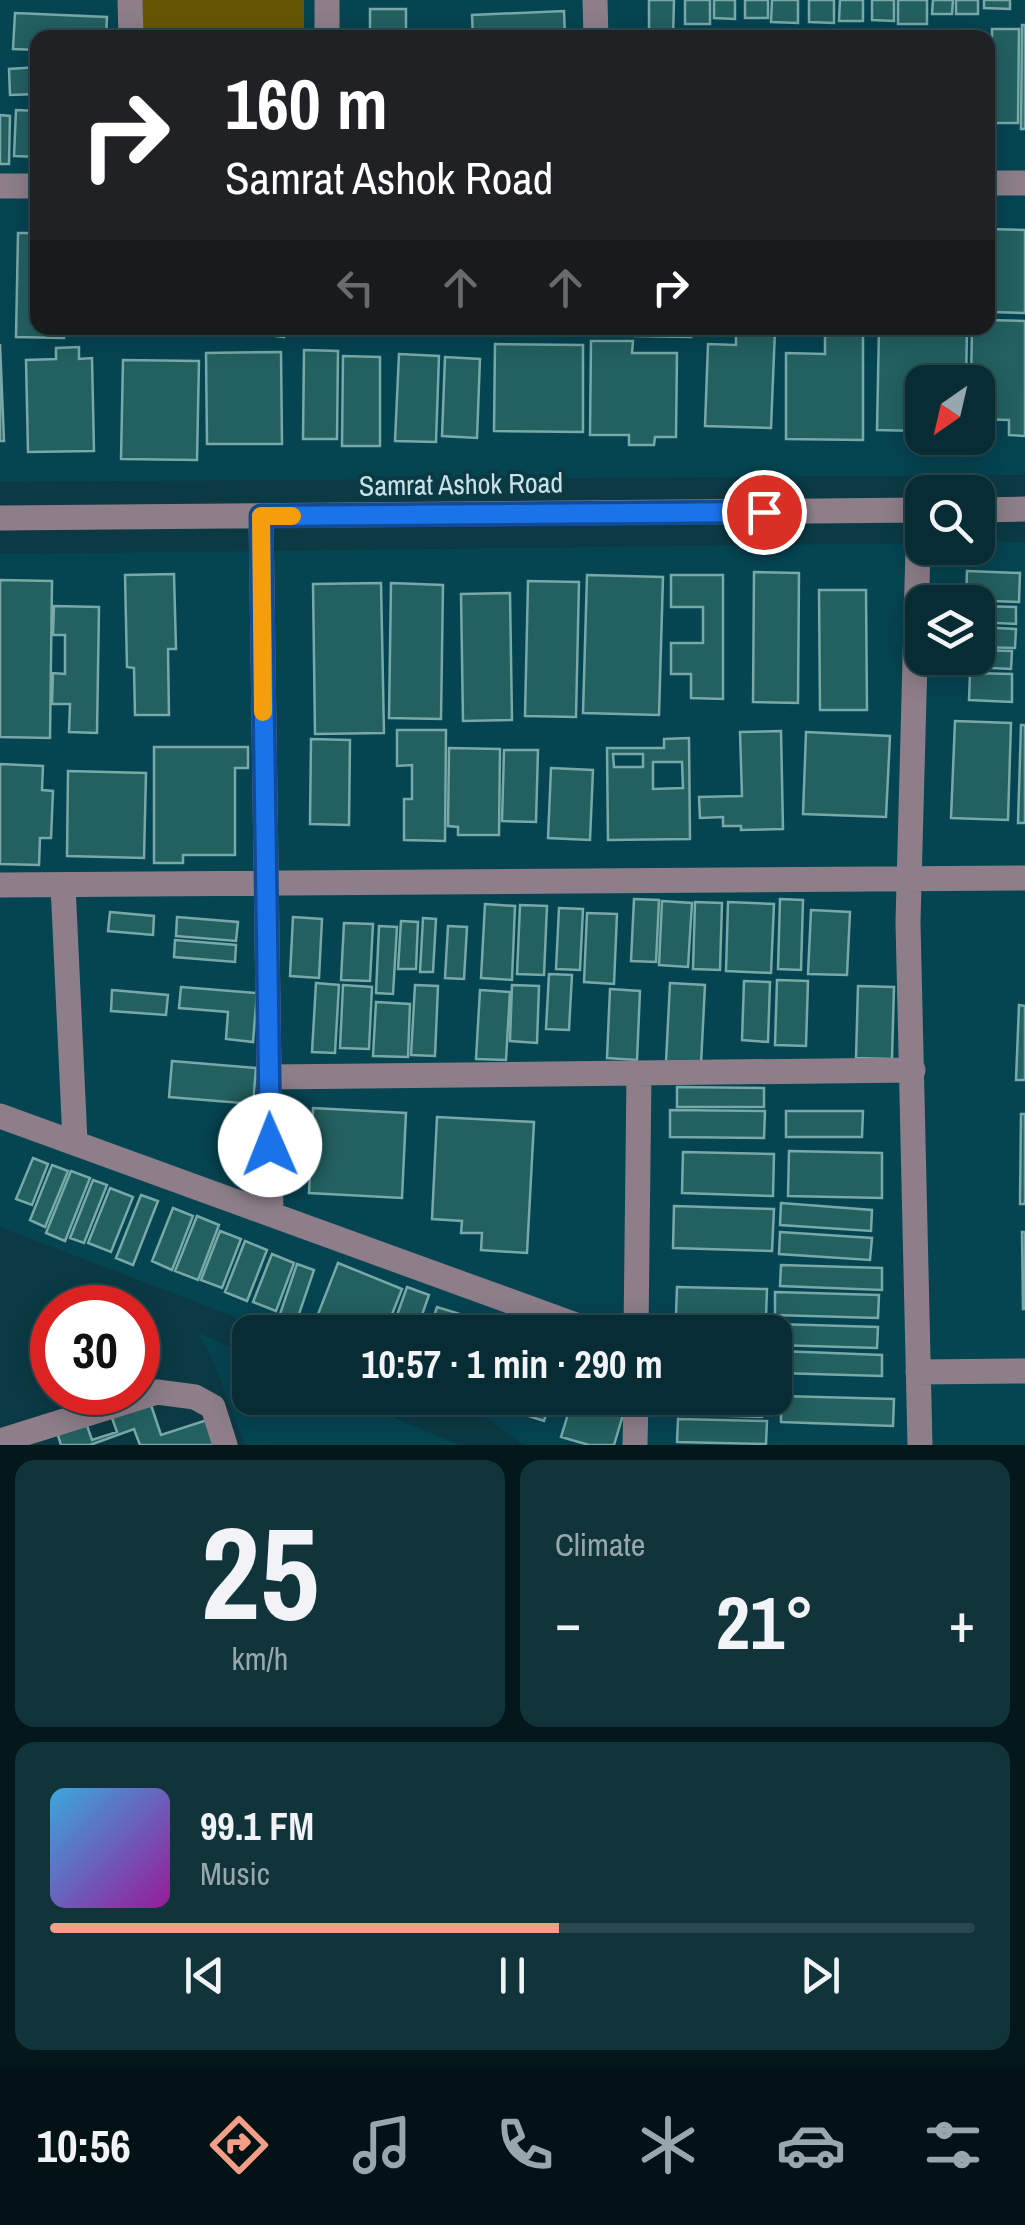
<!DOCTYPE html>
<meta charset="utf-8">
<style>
body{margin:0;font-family:"Archivo Narrow",sans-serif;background:#11343b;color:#f1f3f6;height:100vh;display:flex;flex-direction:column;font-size:38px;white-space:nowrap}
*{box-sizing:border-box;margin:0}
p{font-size:32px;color:#98a7ac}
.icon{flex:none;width:55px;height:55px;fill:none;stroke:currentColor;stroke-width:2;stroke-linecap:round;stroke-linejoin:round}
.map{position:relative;height:1445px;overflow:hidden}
.drawer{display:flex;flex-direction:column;gap:15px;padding:15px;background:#04181c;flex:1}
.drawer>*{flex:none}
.banner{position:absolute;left:30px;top:30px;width:965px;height:305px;border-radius:20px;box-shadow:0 5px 25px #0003,0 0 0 2px #29484e;background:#202124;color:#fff;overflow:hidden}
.needle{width:65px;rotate:214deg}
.controls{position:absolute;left:905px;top:365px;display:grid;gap:20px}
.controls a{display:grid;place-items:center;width:90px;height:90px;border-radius:20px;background:#082c33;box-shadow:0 5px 25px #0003,0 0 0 2px #29484e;font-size:50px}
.speed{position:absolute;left:30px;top:1285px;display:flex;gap:20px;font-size:50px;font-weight:700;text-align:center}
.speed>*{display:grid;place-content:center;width:130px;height:130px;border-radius:50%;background:#082c33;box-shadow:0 5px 25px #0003,0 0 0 2px #29484e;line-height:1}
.speed .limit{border:15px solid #d22;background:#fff;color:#111}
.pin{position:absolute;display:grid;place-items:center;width:85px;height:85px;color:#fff;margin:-42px;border:5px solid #fff;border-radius:50%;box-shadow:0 2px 10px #0007}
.me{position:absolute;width:110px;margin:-55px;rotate:359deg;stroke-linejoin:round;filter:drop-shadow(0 0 8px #0008)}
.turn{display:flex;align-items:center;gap:35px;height:210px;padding:0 30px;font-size:45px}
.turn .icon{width:130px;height:130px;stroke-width:2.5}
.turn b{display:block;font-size:70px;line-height:85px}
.lanes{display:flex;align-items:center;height:95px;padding:0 30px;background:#0003;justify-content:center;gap:50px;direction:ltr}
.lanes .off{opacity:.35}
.big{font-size:75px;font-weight:700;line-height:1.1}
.drawer .card{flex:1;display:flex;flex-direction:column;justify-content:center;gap:15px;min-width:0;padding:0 35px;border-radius:20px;background:#11343b}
.drawer .dial{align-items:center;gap:0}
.dial b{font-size:130px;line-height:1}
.song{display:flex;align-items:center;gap:30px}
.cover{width:120px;height:120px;border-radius:15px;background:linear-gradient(135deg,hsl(200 70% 55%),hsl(300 70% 35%))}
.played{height:10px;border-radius:5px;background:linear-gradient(90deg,#f49e87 55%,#29484e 55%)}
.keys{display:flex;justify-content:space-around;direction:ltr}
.heat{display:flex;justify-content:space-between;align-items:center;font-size:55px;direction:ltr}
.drawer .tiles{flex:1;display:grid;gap:15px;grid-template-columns:1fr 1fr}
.card:last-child{grid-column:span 2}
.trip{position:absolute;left:232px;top:1315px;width:560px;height:100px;border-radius:20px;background:#082c33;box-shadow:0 5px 25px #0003,0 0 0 2px #29484e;font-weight:700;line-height:100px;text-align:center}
.menu{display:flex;height:160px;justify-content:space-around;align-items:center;background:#031214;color:#98a7ac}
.menu .icon{width:70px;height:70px}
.menu .current{color:#f49e87}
.menu b{font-size:45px;color:#f1f3f6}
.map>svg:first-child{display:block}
.built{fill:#054451;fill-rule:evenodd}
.green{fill:#665603}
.building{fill:#236060;stroke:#78a8a8;stroke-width:2.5;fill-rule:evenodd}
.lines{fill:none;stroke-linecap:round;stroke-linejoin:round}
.minor{stroke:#8d7e89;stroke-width:25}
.route-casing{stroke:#114b97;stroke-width:25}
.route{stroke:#1a73e8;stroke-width:18}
.slow{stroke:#f59e0b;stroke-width:18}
.labels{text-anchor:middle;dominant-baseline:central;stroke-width:8;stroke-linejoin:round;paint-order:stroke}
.street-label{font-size:28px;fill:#cae1e7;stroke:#0b3a44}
</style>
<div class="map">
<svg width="1025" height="1445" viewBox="0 0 1025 1445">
<rect width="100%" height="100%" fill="#0b3a44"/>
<path class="built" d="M 0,0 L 1025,0 L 1025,475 L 0,482 ZM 38,38 L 988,38 L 988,328 L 38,328 ZM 922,382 L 978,382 L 978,438 L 922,438 Z
M 978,542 L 1025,542 L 1025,1445 L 523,1445 L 477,1410 L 443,1398 L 775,1398 L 775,1332 L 274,1332 L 0,1227 L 0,554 L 922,543 L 922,548 L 978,548 ZM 922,602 L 978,602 L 978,658 L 922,658 Z
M 198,1333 L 250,1355 L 250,1398 L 348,1398 L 459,1445 L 245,1445 L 212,1358 Z"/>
<path class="green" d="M 142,0 L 304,0 L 304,37 L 143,37 Z"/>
<path class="building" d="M 649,0 L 674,0 L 673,38 L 649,38 Z
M 685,0 L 710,0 L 710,24 L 685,24 Z
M 714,0 L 735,0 L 735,19 L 714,18 Z
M 745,0 L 768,0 L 768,18 L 745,18 Z
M 772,0 L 798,0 L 798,23 L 771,22 Z
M 809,0 L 834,0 L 834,23 L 809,22 Z
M 840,0 L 863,0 L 863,21 L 839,21 Z
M 872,0 L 894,0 L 894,21 L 872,20 Z
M 898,0 L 927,0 L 927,24 L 898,24 Z
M 933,0 L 953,0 L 952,14 L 932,14 Z
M 956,0 L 978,0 L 978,14 L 956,14 Z
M 984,0 L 1010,0 L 1010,9 L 984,8 Z
M 370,9 L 406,9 L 406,32 L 458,32 L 458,38 L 370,38 Z
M 564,11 L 565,38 L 473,38 L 472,15 Z
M 15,13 L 107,17 L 106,38 L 38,38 L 38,50 L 13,49 Z
M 1022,25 L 1025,25 L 1025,129 L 1021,129 Z
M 992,29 L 1019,29 L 1018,123 L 992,123 Z
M 839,34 L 870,34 L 870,38 L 839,38 Z
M 38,67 L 38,94 L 10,95 L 9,69 Z
M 16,110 L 38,111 L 38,157 L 14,156 Z
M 0,115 L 10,116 L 9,164 L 0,164 Z
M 988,229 L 1025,230 L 1025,313 L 988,312 Z
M 18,233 L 38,233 L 38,328 L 65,328 L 64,338 L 16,337 Z
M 988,320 L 1025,321 L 1025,436 L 1009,435 L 1009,420 L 978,419 L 978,382 L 971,382 L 972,328 L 988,328 Z
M 125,328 L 198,328 L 198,331 L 125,329 Z
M 284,328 L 284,337 L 222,329 L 222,328 Z
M 635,328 L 691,328 L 691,337 L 635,336 Z
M 736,328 L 775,330 L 771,428 L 705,426 L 708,344 L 736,345 Z
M 879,328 L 967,328 L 966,382 L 922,382 L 921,431 L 877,430 Z
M 863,335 L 863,440 L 786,439 L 786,353 L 825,354 L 825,336 Z
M 591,341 L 633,341 L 632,353 L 677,353 L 676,437 L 655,437 L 654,445 L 629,445 L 629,435 L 590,435 Z
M 0,344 L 4,441 L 0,441 Z
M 495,344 L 583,345 L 583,432 L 494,431 Z
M 79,347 L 79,359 L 92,358 L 94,451 L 28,452 L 26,360 L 56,359 L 56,348 Z
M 304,350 L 338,351 L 337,439 L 303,439 Z
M 281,352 L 282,444 L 207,444 L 206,353 Z
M 399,354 L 439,356 L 436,442 L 395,441 Z
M 343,356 L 380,357 L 380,446 L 342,446 Z
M 445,357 L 480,359 L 477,438 L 442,436 Z
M 123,360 L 199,361 L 197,460 L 121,459 Z
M 967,571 L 1020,573 L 1019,602 L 966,600 Z
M 754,572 L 799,573 L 798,703 L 753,702 Z
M 174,574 L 176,649 L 168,649 L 169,715 L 135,715 L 134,668 L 127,667 L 125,575 Z
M 587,575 L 663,577 L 659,715 L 583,713 Z
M 671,575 L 723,575 L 723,699 L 691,698 L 691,674 L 671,674 L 671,643 L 703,643 L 703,607 L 671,607 Z
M 0,580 L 52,581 L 50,738 L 0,737 Z
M 528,581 L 579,582 L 576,717 L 525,716 Z
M 381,583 L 384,733 L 315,734 L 313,584 Z
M 391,583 L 443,585 L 441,719 L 389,718 Z
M 819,590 L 866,590 L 867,710 L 820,710 Z
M 510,593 L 512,720 L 463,721 L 461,594 Z
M 54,606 L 99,607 L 97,733 L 69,732 L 70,704 L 52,704 L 53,673 L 65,674 L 65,635 L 53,635 Z
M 978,606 L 1016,607 L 1016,624 L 978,622 Z
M 978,627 L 1016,629 L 1015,648 L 978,647 Z
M 978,650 L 1012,651 L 1011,669 L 971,667 Z
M 970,673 L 1012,674 L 1012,702 L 969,700 Z
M 955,721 L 1011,723 L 1008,820 L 951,818 Z
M 1021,725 L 1025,725 L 1025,823 L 1018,823 Z
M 397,730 L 446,730 L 445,841 L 404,840 L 404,799 L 412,799 L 412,765 L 397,766 Z
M 781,731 L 783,829 L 741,830 L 741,826 L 723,826 L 723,817 L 700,818 L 699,797 L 742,796 L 740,732 Z
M 806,732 L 890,736 L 886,817 L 803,814 Z
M 689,738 L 690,839 L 608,840 L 607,748 L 664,748 L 664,739 ZM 613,754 L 643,754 L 643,767 L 614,767 ZM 653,762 L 682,762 L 683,788 L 653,789 Z
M 311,739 L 350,740 L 349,825 L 310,824 Z
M 154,747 L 248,747 L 248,768 L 235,768 L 235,855 L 183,855 L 183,863 L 154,863 Z
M 449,748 L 500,749 L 499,835 L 458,835 L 458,827 L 448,826 Z
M 504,750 L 538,750 L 536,822 L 502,821 Z
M 0,764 L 43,766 L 42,790 L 53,791 L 51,838 L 40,838 L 39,865 L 0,864 Z
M 551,768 L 593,770 L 590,840 L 548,838 Z
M 68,771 L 146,773 L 144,858 L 67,856 Z
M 634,899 L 659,900 L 656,962 L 631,961 Z
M 780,899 L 803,900 L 801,970 L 778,969 Z
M 662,901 L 692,903 L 688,967 L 659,965 Z
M 695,902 L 722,903 L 720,970 L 693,969 Z
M 728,902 L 774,904 L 771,973 L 726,971 Z
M 485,904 L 515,906 L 512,980 L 481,978 Z
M 520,905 L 547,906 L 544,975 L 517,974 Z
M 559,908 L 583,909 L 580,970 L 556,969 Z
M 811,910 L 850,912 L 847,975 L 808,974 Z
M 110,912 L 154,916 L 153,935 L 108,931 Z
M 587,913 L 617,914 L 614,984 L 584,982 Z
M 177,917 L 238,922 L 236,941 L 176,936 Z
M 293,917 L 322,919 L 319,978 L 290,976 Z
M 423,918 L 436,919 L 433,972 L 420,972 Z
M 401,921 L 418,922 L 416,969 L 398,969 Z
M 344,923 L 373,924 L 370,981 L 341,980 Z
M 379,926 L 397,927 L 393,994 L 376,993 Z
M 448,926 L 467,927 L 464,979 L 445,978 Z
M 175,940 L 236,945 L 235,962 L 174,957 Z
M 549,974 L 572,975 L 569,1030 L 546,1029 Z
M 777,980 L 808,981 L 806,1046 L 775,1045 Z
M 744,981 L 770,982 L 768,1042 L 742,1040 Z
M 316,983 L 339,985 L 335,1053 L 312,1052 Z
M 670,983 L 705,985 L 701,1064 L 666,1062 Z
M 343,985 L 372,987 L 369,1049 L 340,1048 Z
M 415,985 L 438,986 L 435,1056 L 411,1055 Z
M 512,985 L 539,986 L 537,1043 L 510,1041 Z
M 858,986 L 894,987 L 892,1059 L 856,1058 Z
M 181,987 L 257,993 L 253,1042 L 226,1039 L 228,1012 L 179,1008 Z
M 610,989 L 640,991 L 637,1060 L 607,1058 Z
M 112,990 L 168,995 L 166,1015 L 111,1011 Z
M 480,990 L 510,992 L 506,1060 L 476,1059 Z
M 376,1002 L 410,1004 L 408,1057 L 373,1056 Z
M 1019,1005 L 1025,1006 L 1025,1080 L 1016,1080 Z
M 172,1061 L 256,1068 L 253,1104 L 169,1097 Z
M 677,1087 L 764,1088 L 764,1107 L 677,1107 Z
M 313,1108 L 406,1113 L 402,1198 L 309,1193 Z
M 670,1110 L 765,1111 L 764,1138 L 670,1137 Z
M 786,1111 L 863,1111 L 862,1137 L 786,1137 Z
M 1021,1114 L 1025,1114 L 1025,1204 L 1020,1204 Z
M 437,1117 L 534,1122 L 527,1253 L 481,1250 L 482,1233 L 461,1233 L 462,1221 L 432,1219 Z
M 789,1151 L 882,1153 L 882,1198 L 788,1196 Z
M 683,1152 L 774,1154 L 773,1196 L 682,1193 Z
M 33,1158 L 48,1164 L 32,1205 L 16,1199 Z
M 52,1165 L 68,1171 L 45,1227 L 30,1220 Z
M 71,1171 L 90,1178 L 65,1241 L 46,1233 Z
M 93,1180 L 107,1185 L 84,1243 L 70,1238 Z
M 110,1188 L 133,1197 L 111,1252 L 88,1243 Z
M 141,1195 L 158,1201 L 133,1265 L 116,1258 Z
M 781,1203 L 872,1210 L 871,1231 L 780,1225 Z
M 674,1206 L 774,1209 L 772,1251 L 673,1248 Z
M 173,1208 L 193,1216 L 172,1270 L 152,1261 Z
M 197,1216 L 219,1225 L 198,1280 L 175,1271 Z
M 220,1231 L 241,1239 L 222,1288 L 201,1280 Z
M 780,1232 L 872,1238 L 870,1260 L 779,1254 Z
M 1022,1232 L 1025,1232 L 1025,1309 L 1023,1309 Z
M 245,1241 L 267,1250 L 247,1301 L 225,1292 Z
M 272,1254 L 294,1263 L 276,1311 L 253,1302 Z
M 338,1263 L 402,1289 L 385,1332 L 311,1332 Z
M 297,1264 L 314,1270 L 297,1320 L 280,1314 Z
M 781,1265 L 882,1268 L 882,1290 L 780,1286 Z
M 407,1287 L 429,1295 L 416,1332 L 391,1332 Z
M 677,1287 L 767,1289 L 766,1317 L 676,1314 Z
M 775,1292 L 879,1295 L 878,1318 L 775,1315 Z
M 437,1307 L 460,1314 L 455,1332 L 429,1332 Z
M 466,1315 L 495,1323 L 492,1332 L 460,1332 Z
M 676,1322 L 770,1325 L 770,1332 L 676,1332 Z
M 776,1324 L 878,1327 L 877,1348 L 775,1345 Z
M 779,1351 L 882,1355 L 882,1376 L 778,1373 Z
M 781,1396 L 894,1399 L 893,1426 L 781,1422 Z
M 524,1398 L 551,1398 L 544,1421 L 519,1413 Z
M 573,1398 L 628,1398 L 614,1445 L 589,1445 L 561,1437 Z
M 670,1398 L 763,1398 L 762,1417 L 670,1414 Z
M 149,1399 L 161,1435 L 210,1419 L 219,1445 L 140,1445 L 134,1429 L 90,1445 L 61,1445 L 56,1429 L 85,1420 L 92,1440 L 117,1432 L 110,1412 Z
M 678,1419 L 767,1421 L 766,1444 L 677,1442 Z"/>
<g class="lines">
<path class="minor" d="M 130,0 L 131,38
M 327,0 L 327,38
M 595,0 L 596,38
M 988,183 L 1025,183
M 0,186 L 38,186
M 919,510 L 908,922 L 920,1445
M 978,510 L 1025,509
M 261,516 L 271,1213
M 0,518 L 922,510
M 0,885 L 1025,878
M 63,885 L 75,1141
M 269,1077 L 913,1070
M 0,1116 L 595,1332
M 636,1332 L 639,1073
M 918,1372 L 1025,1371
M 0,1441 L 157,1392 L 195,1397 L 213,1407 L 225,1445
M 635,1445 L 636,1398"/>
</g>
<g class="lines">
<defs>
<path id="route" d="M 270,1145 L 261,516 L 764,512"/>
</defs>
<use href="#route" class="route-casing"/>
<use href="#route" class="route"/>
<path class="slow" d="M 263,712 L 261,516 L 292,516"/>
</g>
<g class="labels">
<g class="street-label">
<text transform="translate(461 484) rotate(-1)">Samrat Ashok Road</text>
</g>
</g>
</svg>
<div class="controls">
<a><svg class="needle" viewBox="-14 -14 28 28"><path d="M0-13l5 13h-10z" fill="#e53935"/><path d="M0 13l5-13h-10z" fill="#98a7ac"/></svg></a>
<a><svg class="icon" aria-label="search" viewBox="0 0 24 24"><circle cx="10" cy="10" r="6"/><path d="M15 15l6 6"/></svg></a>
<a><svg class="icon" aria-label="layers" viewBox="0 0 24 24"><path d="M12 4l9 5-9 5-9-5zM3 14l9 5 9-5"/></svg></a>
</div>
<div class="speed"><div class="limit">30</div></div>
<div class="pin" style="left:764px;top:512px;background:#d93025"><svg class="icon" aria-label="arrive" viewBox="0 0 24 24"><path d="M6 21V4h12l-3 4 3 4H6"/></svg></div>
<svg class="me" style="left:270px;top:1145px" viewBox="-20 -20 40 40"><circle r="19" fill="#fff"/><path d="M0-13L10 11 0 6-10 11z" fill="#1a73e8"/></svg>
<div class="trip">10:57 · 1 min · 290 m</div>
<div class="banner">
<div class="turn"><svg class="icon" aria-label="right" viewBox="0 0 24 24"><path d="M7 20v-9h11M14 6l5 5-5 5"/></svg><div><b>160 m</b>Samrat Ashok Road</div></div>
<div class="lanes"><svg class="icon off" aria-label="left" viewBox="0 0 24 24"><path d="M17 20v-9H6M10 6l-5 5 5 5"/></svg><svg class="icon off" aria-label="ahead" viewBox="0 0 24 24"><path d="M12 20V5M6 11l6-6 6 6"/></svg><svg class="icon off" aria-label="ahead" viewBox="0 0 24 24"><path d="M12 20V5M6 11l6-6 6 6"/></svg><svg class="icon" aria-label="right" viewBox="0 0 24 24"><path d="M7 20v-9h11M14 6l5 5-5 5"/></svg></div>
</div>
</div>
<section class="drawer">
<div class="tiles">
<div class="card dial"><b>25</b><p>km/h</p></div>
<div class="card"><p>Climate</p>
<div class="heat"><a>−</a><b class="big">21°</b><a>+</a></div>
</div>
<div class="card">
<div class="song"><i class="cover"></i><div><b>99.1 FM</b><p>Music</p></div></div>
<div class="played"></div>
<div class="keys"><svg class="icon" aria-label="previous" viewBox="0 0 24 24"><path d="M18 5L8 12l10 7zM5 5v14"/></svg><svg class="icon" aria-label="pause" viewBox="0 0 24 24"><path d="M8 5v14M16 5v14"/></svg><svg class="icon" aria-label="next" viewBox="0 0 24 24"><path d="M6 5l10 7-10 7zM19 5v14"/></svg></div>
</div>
</div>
</section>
<nav class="menu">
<b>10:56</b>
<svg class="icon current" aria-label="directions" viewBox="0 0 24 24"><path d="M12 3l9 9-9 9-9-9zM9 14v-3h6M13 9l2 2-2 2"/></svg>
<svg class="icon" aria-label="music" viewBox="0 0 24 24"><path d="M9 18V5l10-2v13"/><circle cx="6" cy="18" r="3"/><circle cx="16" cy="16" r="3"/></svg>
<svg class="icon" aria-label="phone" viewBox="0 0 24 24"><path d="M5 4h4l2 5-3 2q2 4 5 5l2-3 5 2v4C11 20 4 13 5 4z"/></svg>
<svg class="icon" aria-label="climate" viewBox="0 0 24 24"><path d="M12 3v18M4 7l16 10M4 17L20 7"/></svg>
<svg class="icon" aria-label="car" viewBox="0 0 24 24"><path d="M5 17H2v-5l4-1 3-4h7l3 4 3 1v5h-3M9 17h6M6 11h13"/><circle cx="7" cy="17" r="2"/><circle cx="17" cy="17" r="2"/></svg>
<svg class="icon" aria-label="filters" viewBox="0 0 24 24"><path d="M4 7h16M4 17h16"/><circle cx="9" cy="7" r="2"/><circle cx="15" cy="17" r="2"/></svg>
</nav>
